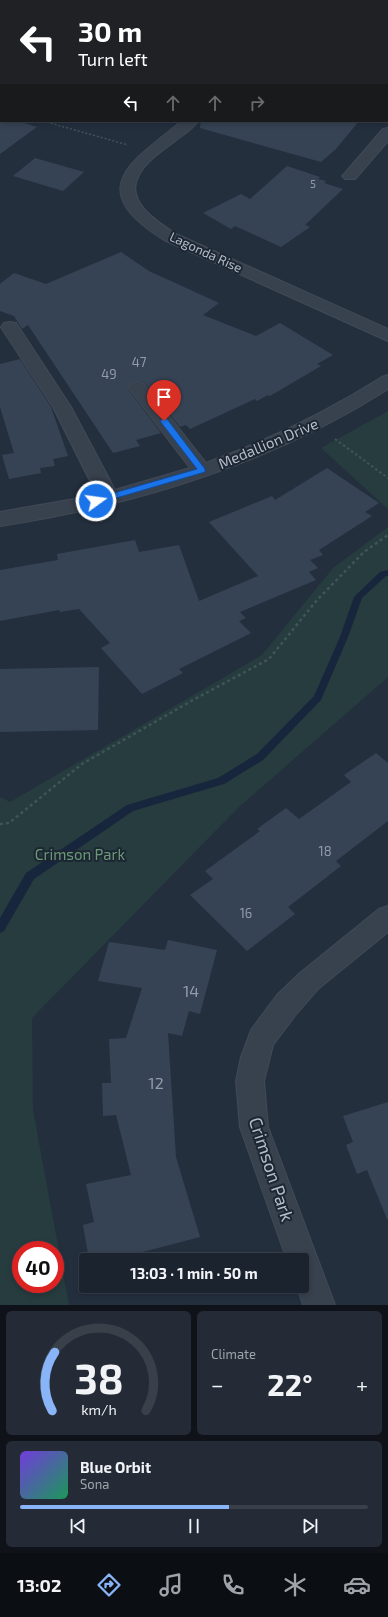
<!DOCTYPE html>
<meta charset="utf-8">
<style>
body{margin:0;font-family:"Exo 2",sans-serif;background:#242b36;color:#f1f3f6;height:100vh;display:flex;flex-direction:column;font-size:15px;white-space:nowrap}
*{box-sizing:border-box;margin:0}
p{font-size:13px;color:#a0a4aa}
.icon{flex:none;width:22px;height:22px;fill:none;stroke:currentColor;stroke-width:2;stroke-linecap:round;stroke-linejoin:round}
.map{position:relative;height:1305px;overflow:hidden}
.side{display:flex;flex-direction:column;gap:6px;padding:6px;background:#0f1319;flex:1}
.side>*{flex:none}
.guide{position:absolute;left:0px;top:0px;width:388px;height:122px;box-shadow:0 2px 6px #0003,0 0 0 1px #39404a;background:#202124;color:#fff;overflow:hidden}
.speed{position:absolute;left:12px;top:1241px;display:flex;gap:8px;font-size:20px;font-weight:700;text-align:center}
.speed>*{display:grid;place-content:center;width:52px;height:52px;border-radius:50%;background:#1b232e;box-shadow:0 2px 6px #0003,0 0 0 1px #39404a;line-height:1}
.speed .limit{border:6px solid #d22;background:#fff;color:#111}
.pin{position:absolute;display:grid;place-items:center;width:34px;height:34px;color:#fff;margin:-41px -17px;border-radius:50% 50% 50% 0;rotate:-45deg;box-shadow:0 0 4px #0007}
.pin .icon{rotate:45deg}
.me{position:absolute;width:44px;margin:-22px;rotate:76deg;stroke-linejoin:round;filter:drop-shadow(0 0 3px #0008)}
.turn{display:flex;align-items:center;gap:14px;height:84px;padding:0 12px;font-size:18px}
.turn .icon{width:52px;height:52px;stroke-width:2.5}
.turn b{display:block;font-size:28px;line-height:34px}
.lanes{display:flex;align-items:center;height:38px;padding:0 12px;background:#0003;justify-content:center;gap:20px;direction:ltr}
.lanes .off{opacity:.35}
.big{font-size:30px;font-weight:700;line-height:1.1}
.side .widget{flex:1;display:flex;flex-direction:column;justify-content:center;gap:6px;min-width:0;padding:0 14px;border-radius:6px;background:#242b36}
.side .dial{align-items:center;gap:0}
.dial svg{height:104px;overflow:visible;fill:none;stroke:#39404a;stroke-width:7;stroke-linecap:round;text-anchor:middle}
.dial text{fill:#f1f3f6;stroke:none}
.song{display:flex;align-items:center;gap:12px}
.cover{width:48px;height:48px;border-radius:6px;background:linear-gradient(135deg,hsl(260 70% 55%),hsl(150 70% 35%))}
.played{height:4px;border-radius:2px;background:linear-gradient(90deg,#8ab4f8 60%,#39404a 60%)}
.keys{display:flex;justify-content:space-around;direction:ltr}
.heat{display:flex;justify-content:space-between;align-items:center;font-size:22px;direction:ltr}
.side .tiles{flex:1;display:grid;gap:6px;grid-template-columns:1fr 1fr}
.widget:last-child{grid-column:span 2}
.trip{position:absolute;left:79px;top:1253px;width:230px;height:40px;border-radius:4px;background:#1b232e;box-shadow:0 2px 6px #0003,0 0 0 1px #39404a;font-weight:700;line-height:40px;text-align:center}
.menu{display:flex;height:64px;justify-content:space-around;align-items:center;background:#0b0e12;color:#a0a4aa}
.menu .icon{width:28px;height:28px}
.menu .on{color:#8ab4f8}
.menu b{font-size:18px;color:#f1f3f6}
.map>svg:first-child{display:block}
.green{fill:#263c3f;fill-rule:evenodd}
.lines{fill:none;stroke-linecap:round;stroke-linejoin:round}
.stream{fill:#17263c;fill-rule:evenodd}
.building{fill:#364354}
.minor-casing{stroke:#414a57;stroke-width:2}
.path-far2{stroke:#3f5557;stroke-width:1.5;stroke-dasharray:2 2;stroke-linecap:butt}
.path-far1{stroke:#3f5557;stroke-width:2;stroke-dasharray:2.5 2.5;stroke-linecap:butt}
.path{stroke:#3f5557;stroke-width:2.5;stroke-dasharray:3 3;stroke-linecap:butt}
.minor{fill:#38414e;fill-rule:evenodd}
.route{fill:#1a73e8;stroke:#114b97}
.labels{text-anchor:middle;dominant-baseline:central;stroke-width:4;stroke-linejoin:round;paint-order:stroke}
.far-number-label{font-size:11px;fill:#929caa}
.far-street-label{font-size:13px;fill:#b4bcc9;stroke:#1d2633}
.number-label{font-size:13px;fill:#929caa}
.street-label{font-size:15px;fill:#b4bcc9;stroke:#1d2633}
.park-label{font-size:15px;fill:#6b9a76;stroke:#1d2633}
.near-number-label{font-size:16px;fill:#929caa}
.near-street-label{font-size:18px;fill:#b4bcc9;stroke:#1d2633}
</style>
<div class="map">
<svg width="388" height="1305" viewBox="0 0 388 1305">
<rect width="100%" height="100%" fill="#242f3e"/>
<path class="green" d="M 388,411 L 388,509 L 321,448 Z
M 388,527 L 388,677 L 238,808 L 32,1018 L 33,1110 L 69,1305 L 0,1305 L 0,797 L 10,802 L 262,655 L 333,568 ZM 21,1250 L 55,1250 L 55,1284 L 21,1284 Z"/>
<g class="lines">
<path class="stream" d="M 388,570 L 388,576 L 386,576 L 362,598 L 348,637 L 321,700 L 263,760 L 224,784 L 133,811 L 34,879 L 4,931 L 0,933 L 0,918 L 26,873 L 127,805 L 218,778 L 257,754 L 314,696 L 340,637 L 354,597 L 380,572 Z"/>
</g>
<path class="building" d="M 0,115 L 1,121 L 18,121 L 37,127 L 0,154 Z
M 201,121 L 359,121 L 336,149 L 321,162 L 200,128 Z
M 35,158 L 84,172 L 63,191 L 13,176 Z
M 287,166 L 320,177 L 318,179 L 326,181 L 324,183 L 343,189 L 305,225 L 310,227 L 281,247 L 235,226 L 231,229 L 203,213 L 241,194 L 250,199 Z
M 121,252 L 149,271 L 219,303 L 203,315 L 256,336 L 280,323 L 333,355 L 317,364 L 321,366 L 270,396 L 268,395 L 257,401 L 255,399 L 190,429 L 186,425 L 180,427 L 145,383 L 138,381 L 132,383 L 128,389 L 161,433 L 136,440 L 140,446 L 113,453 L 28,325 L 22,329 L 14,316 L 0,311 L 0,284 L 14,273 L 46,284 Z
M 20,359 L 51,407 L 68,456 L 53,459 L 55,466 L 40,468 L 41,473 L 9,479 L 2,455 L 14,453 L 0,407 L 0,364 Z
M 327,468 L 379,503 L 365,512 L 372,516 L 319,550 L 323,555 L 310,560 L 318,568 L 309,572 L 316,580 L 240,612 L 246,618 L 239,621 L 251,633 L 179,669 L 183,673 L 142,694 L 101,648 L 110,643 L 79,609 L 60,612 L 59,610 L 0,621 L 0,570 L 58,560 L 57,554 L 135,540 L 139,552 L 179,545 L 199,601 L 258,576 L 209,522 L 272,496 L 275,500 Z
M 99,667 L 98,730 L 0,732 L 0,669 Z
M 376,753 L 388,763 L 388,821 L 336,861 L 341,866 L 288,907 L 295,914 L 247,951 L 190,895 L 213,879 L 205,871 L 260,831 L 257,829 L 286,808 L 299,819 L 351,782 L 344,775 Z
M 168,940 L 217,950 L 200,1014 L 189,1011 L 182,1036 L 168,1033 L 176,1157 L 200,1237 L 112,1260 L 89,1260 L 83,1225 L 94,1222 L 86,1184 L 131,1175 L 116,1115 L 103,1116 L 102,1083 L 111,1083 L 109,1039 L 126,1038 L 142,988 L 98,981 L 109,942 L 165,950 Z
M 388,1102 L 388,1219 L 387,1219 L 367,1170 L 357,1174 L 346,1145 L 353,1142 L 343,1116 Z"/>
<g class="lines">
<defs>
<path id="minor" d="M 387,85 L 388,85 L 388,93 L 387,93 Z
M 182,121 L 198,121 C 193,129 183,135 175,141 C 163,150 146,161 139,175 C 124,201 157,222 176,234 L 388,329 L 388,341 L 164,240 C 83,189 130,163 182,121 Z
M 388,128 L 388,141 L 355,179 L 345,179 L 342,176 L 345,173 L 383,129 Z
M 10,322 L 16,323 L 71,407 L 115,490 L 190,468 L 132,392 L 129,388 L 132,384 L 138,382 L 144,384 L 206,463 C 269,440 325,413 382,377 L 388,375 L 388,389 C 270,464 137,505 0,526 L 0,512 L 97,495 L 53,407 L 1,327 L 4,323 Z
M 388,906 L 388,932 L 318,989 L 297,1013 L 273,1045 L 264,1081 L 268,1127 L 335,1305 L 303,1305 L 297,1286 L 302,1286 L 302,1260 L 287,1260 L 240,1127 L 236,1081 L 241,1057 L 251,1030 L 277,995 L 300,973 L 379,909 Z"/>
</defs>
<use href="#minor" class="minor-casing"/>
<path class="path-far2" d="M 43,121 L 128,145"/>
<path class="path-far1" d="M 335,439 L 388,478"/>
<path class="path" d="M 0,824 L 9,823 L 82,764 L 193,700 L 269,659 L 317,600 L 364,552 L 388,535"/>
<use href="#minor" class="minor"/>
</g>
<path class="route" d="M 164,418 L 167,419 L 205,469 L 205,472 L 96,504 L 93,503 L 93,499 L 197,469 L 160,421 Z"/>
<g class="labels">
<g class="far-number-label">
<text x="313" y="183">5</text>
</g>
<g class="far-street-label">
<text transform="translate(206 252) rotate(25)">Lagonda Rise</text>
</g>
<g class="number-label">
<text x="139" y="362">47</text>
<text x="109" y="374">49</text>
<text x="325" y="851">18</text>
<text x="246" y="913">16</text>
</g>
<g class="street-label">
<text transform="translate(268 443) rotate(-23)">Medallion Drive</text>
</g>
<g class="park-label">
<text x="80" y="854">Crimson Park</text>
</g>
<g class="near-number-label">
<text x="191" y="990">14</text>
<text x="156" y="1082">12</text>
</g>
<g class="near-street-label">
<text transform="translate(272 1169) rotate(72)">Crimson Park</text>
</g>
</g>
</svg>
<div class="speed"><div class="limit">40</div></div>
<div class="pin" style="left:164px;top:421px;background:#d93025"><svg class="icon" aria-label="arrive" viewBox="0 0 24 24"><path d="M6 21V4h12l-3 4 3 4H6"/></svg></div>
<svg class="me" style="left:96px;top:501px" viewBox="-20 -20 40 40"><circle r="17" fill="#1a73e8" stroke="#fff" stroke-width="3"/><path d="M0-11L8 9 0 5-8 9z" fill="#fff"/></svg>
<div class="trip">13:03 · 1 min · 50 m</div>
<div class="guide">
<div class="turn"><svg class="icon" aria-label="left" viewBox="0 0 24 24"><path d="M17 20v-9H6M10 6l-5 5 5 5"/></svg><div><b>30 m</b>Turn left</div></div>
<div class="lanes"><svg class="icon" aria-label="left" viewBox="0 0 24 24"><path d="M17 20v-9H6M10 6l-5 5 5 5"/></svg><svg class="icon off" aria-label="ahead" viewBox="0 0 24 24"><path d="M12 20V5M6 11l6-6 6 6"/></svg><svg class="icon off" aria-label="ahead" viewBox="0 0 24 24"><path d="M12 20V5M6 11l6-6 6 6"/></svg><svg class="icon off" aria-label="right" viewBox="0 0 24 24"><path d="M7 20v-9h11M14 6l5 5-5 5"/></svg></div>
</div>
</div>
<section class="side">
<div class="tiles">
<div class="widget dial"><svg viewBox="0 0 100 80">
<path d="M14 69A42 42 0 1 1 86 69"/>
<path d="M14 69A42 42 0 0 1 16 24" stroke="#8ab4f8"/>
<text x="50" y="56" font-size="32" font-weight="700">38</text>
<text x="50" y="72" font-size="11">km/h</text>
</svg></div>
<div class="widget"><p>Climate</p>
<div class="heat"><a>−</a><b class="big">22°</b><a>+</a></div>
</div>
<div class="widget">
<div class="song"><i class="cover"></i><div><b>Blue Orbit</b><p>Sona</p></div></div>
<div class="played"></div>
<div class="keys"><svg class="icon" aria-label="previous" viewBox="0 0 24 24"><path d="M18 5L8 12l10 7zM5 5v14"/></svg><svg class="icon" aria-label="pause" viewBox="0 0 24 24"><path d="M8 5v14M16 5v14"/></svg><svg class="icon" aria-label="next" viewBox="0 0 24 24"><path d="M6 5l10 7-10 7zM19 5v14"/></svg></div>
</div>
</div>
</section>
<nav class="menu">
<b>13:02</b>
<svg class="icon on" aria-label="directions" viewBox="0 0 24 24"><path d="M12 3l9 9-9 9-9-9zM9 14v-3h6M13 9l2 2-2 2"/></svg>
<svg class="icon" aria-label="music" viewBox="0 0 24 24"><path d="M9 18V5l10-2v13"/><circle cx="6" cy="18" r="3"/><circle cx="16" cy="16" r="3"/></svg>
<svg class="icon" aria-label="phone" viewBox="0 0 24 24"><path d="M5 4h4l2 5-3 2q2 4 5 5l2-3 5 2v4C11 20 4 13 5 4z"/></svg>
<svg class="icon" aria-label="climate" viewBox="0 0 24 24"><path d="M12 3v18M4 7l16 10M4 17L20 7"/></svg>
<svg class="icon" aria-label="car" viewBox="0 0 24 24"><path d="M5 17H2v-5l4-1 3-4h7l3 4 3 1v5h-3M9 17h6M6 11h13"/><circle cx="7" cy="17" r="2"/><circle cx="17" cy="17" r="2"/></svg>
</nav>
